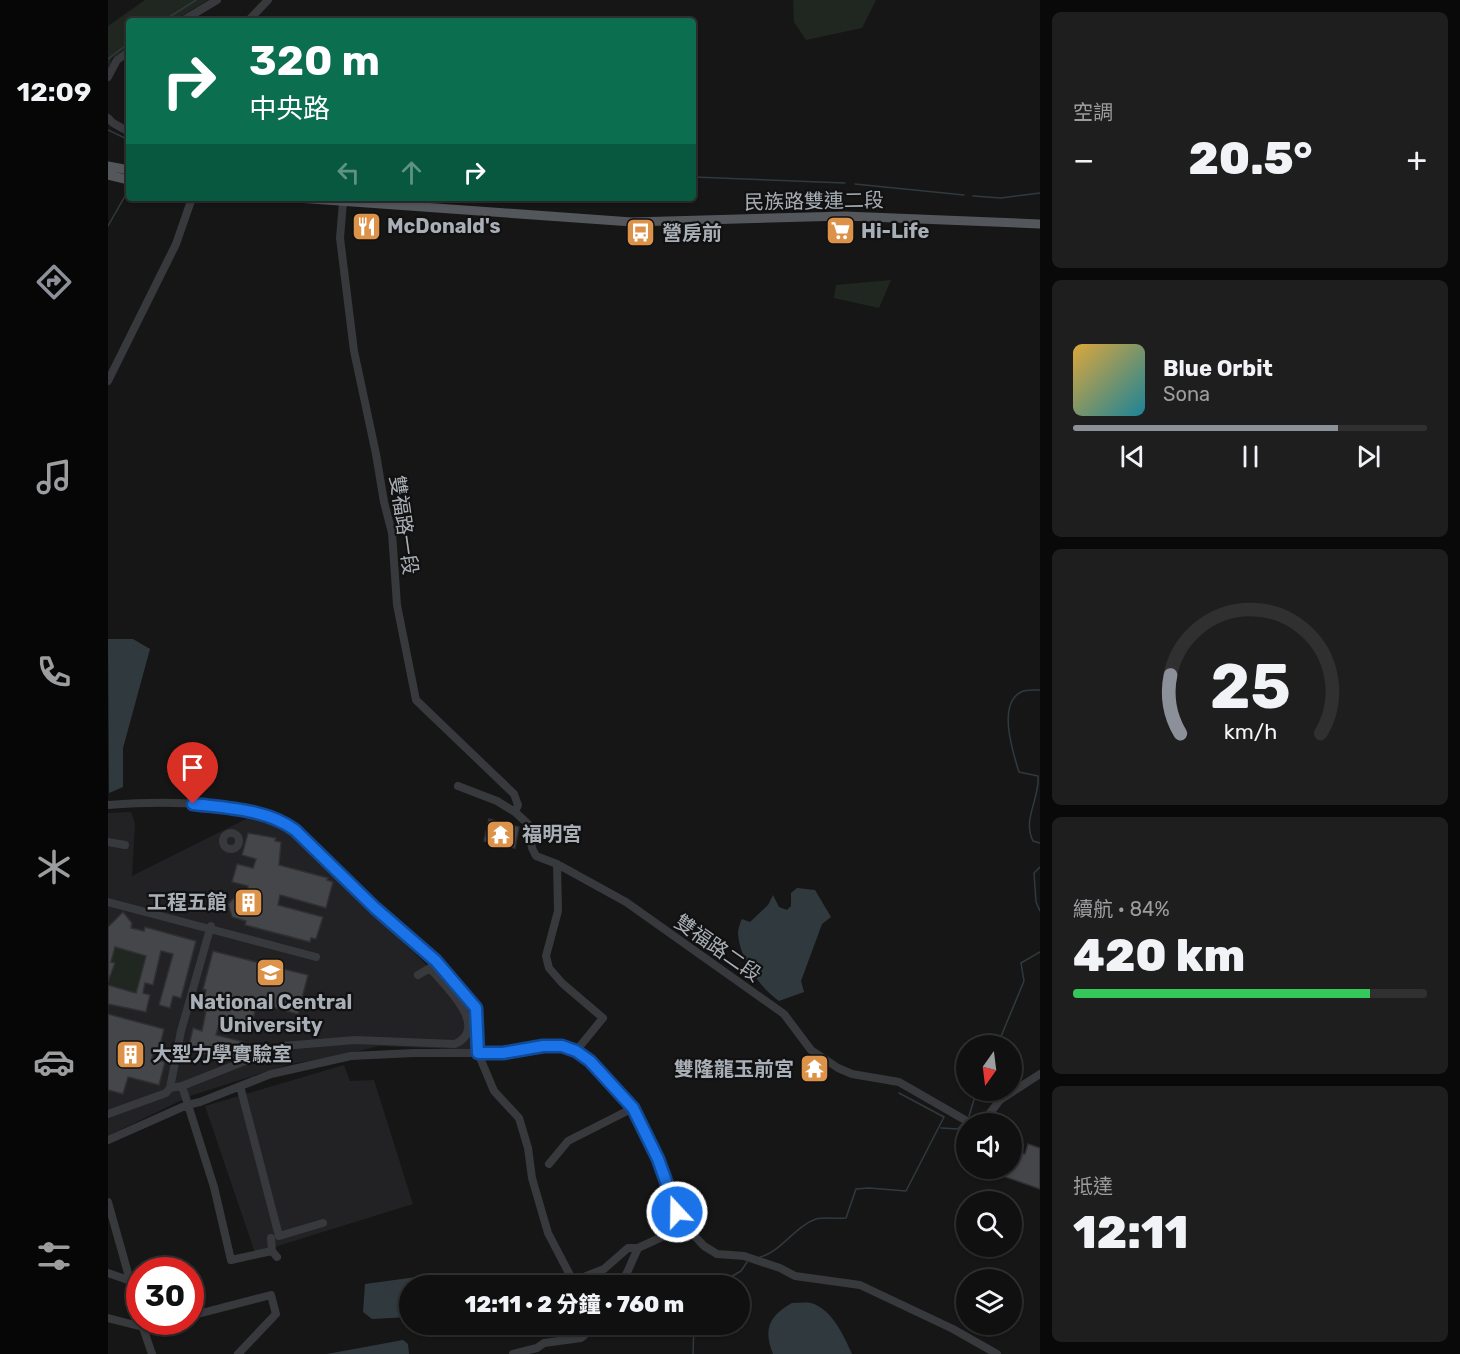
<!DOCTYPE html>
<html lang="zh-TW">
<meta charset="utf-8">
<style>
body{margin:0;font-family:Rubik,"Noto Sans TC",sans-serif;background:#1e1e1f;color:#f1f3f6;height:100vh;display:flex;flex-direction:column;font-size:22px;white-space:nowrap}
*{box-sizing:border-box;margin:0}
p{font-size:20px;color:#9c9d9f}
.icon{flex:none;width:33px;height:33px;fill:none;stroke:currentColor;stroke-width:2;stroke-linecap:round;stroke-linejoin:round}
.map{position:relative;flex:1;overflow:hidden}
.panel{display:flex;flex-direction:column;gap:12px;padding:12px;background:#090909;width:420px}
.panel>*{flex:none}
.banner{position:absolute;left:18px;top:18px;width:570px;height:183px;border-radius:6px;box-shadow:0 2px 4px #0004,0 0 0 2px #303031;background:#0b6e4f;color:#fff;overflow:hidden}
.needle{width:39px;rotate:194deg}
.tools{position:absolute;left:848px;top:1035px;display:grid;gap:12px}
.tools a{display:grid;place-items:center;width:66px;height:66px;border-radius:50%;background:#101011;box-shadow:0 2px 4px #0004,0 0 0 2px #303031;font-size:30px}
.speed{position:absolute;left:18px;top:1257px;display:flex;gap:12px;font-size:30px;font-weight:700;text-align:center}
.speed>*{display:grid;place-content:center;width:78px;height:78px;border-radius:50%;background:#101011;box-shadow:0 2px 4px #0004,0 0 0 2px #303031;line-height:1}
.speed .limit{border:9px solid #d22;background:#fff;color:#111}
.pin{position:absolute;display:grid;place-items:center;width:51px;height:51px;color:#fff;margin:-62px -26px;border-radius:50% 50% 50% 0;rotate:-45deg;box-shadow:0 0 6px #0007}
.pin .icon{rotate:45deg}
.me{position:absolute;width:66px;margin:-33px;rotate:339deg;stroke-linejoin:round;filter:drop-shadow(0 0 4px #0008)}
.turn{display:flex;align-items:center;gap:21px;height:126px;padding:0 24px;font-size:27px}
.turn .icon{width:78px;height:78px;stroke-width:2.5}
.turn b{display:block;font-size:42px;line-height:51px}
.lanes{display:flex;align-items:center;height:57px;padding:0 24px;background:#0003;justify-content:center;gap:30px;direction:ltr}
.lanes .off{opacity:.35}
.big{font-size:45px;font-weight:800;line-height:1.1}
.panel .tile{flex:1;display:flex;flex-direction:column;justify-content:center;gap:9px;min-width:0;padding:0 21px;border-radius:9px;background:#1e1e1f}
.panel .dial{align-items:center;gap:0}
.dial svg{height:156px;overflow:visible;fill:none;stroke:#303031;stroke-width:7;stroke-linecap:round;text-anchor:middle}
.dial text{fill:#f1f3f6;stroke:none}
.song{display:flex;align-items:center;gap:18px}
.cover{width:72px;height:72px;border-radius:9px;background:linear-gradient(135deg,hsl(40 70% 55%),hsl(190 70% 35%))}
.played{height:6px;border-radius:3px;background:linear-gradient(90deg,#8c9099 75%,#303031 75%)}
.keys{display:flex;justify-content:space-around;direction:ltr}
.heat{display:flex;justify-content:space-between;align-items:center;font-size:33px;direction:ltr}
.charge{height:9px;border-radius:4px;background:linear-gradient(90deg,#34c759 84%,#303031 0)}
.trip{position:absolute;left:291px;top:1275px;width:351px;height:60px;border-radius:30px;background:#101011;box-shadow:0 2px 4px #0004,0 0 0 2px #303031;font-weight:800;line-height:60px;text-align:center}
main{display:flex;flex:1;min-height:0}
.tab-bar{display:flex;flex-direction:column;width:108px;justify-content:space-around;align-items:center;background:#060607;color:#9c9d9f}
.tab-bar .icon{width:42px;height:42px}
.tab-bar .active{color:#8c9099}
.tab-bar b{font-size:27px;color:#f1f3f6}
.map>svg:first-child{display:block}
.built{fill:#222224}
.green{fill:#202720}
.water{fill:#303a3e}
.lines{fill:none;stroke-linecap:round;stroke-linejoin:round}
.stream{stroke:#303a3e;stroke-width:1.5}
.building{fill:#45464a;stroke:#303033;stroke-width:1.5}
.minor{stroke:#37393c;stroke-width:8}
.major{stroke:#53565a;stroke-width:9}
.route-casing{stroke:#114b97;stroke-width:15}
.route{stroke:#1a73e8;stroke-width:10}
.labels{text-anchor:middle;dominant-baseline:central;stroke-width:4.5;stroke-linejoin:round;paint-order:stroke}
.street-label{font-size:20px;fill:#a9afb6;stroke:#111112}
.poi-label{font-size:20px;font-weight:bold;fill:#a9afb6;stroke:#111112;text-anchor:start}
</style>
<main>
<nav class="tab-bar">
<b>12:09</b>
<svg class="icon active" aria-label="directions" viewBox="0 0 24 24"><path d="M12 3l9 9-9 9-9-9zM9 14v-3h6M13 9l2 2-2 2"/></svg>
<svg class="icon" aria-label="music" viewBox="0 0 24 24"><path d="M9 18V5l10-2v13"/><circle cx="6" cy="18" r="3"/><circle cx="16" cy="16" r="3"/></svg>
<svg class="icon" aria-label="phone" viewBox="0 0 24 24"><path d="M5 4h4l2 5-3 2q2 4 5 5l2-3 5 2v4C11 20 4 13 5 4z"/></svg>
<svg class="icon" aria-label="climate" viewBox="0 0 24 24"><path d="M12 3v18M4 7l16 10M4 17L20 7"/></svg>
<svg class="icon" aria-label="car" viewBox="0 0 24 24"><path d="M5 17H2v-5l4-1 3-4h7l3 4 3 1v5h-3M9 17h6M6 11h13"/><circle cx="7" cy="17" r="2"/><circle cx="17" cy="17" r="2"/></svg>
<svg class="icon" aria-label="filters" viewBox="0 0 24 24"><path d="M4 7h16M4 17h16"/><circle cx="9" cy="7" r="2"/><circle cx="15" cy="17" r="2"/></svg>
</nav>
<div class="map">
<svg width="932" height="1354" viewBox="0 0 932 1354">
<rect width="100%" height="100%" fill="#161617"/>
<path class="built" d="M 23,812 L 27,824 L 24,876 L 140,818 L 177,829 L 356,1001 L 366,1050 L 271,1046 L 232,1056 L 182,1064 L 82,1096 L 0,1136 L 0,813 Z
M 236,1065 L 242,1081 L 266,1080 L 305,1204 L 147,1253 L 97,1106 Z"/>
<path class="green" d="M 37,0 L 100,0 L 65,21 L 21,21 L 21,48 L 4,58 L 0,69 L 0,26 Z
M 685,0 L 768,0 L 754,28 L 698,40 L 686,22 Z
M 783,280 L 771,308 L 726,298 L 728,285 Z
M 8,943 L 32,953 L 32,955 L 38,953 L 28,993 L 1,986 L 7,963 L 3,962 Z"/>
<path class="water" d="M 0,639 L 25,639 L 42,649 L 15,748 L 15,787 L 1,793 Z
M 689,888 L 707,890 L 723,917 L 714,924 L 693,981 L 696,992 L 671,1001 C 652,988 631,957 630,933 C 630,929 632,923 634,919 L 642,922 L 660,905 L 665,895 L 671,907 L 679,910 L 683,906 L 683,893 Z
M 316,1276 L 354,1278 L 353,1285 L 302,1286 L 301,1317 L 264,1319 L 255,1312 L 257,1284 Z
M 684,1303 C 690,1303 697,1302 703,1303 C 724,1309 736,1336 744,1354 L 665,1354 C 655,1329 661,1316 684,1303 Z
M 295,1340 L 300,1344 L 301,1354 L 219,1354 Z"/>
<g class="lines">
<path class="stream" d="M 55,21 L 88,0
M 0,59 L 21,43
M 0,130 L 21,140
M 585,177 L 737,183
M 747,184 L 856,195
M 865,196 L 893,198 L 932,193
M 0,226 L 21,189
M 932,690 C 926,690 918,689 913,692 C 889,704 905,753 911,772 L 930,776 C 932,799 914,819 925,841 L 932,843
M 932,867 L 926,873 L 928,902 L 932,911
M 889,1046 L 916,981 L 913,963 L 932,952
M 861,1116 L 869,1090
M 833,1128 L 850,1129 L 854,1124
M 652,1257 C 673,1252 687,1226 708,1219 C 717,1217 729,1219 738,1218 L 748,1189 L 761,1188 L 798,1191 L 836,1117 L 791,1093
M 607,1286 L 633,1271 L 639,1262
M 585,1354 L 586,1324"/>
</g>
<path class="building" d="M 251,216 L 265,217 L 262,239 L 250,237 Z
M 381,819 L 411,827 L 407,848 L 376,841 Z
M 140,833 L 168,838 L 167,841 L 173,842 L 171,865 L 220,878 L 219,880 L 225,882 L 218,908 L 172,895 L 170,905 L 215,917 L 208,939 L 203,938 L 202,942 L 137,925 L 138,921 L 124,917 L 120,904 L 129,895 L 138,895 L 140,886 L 124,882 L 129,864 L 145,868 L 148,859 L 134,855 Z
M 15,912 L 24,923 L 23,928 L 36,931 L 37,927 L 88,941 L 73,998 L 65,996 L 62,1008 L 51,1005 L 65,954 L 53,951 L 45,985 L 37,983 L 35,993 L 42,995 L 38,1012 L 0,1004 L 0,985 L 28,993 L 38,956 L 7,947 L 3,962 L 7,963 L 0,982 L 0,927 Z
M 105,951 L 200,975 L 190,1014 L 149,1003 L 144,1023 L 113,1016 L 108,1035 L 136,1042 L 133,1056 L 122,1061 L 80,1050 L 85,1028 L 94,1031 L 98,1011 L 93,1010 L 98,990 L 95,989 Z
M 0,1014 L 56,1029 L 51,1050 L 47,1049 L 44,1058 L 57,1062 L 51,1085 L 20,1077 L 15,1094 L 0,1090 Z
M 920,1144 L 932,1148 L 932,1189 L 892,1175 L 894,1168 L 903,1168 L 903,1150 L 917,1154 Z"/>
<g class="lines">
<path class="minor" d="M 74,21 L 109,0
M 140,21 L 160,0
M 0,77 L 9,60 L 21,52
M 0,118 L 5,123 L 21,132
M 235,202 L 232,238 L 246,351 L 268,454 L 276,502 L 284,533 L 289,605 L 308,700 L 406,794 L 410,805 L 407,812
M 0,381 L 68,244 L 84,198
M 350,786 L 389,801 L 407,812 L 420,824 L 424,848 L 428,856 L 449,864 L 518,902 L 676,1014 L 703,1050 L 730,1068 L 744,1074 L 791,1082 L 864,1124
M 0,805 C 51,801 145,799 187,830 L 267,908 L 328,961 L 368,1008 L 370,1053 L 386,1091 L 411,1118 L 420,1148 L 424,1178 L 440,1233 L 464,1279 L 468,1280 L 496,1269 L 520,1248 L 530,1248
M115 841a8 8 0 1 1 16 0a8 8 0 1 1-16 0Z
M 0,842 L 17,845
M 449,864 L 450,911 L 438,956 L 441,968 L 454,983 L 495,1018 L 468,1051
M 0,902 L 102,929 L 73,1031 L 62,1088 L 58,1093 L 0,1114
M 103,926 L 102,929 L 208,957
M 74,1086 L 106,1187 L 123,1260 L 164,1251 L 169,1257
M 132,1086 L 171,1236 L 215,1223
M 62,1088 L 74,1086 L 175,1046 L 247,1040 L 347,1044 C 383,1027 336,985 322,968 L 310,975
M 871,1124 L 875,1122 L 892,1100 L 932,1074
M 0,1140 L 79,1105 L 92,1102 L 163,1074 L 243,1056 L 306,1053 L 395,1053 L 435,1046 L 454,1046 L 468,1051 L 482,1061 L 525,1108 L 550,1159 L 575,1224 L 596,1246 L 609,1254 L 636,1256 L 672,1268 L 687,1276 L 752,1285 L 845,1329 L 889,1354
M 441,1164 L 460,1141 L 525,1108
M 0,1202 L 32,1316
M 163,1238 L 164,1251
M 0,1273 L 20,1280
M 513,1286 L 530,1248 L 567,1231 L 575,1224
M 82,1316 L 163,1295 L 168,1314 L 130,1354
M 0,1318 L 35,1327 L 59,1322
M 33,1322 L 44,1354
M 405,1354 L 429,1348 L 436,1343 L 473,1338 L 478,1334 L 481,1324"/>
<path class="major" d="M 0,166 L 21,170
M 0,175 L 21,180
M 189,198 L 524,222 L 737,216 L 932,224"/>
</g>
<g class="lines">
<defs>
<path id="route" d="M 85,804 C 119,808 158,809 187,830 L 267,908 L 328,961 L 368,1008 L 370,1053 L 395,1053 L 435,1046 L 454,1046 L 468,1051 L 482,1061 L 525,1108 L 550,1159 L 569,1212"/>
</defs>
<use href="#route" class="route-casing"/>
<use href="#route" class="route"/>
</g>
<defs>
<symbol id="restaurant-square" viewBox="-11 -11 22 22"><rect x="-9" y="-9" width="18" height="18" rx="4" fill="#dc9249" stroke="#111112"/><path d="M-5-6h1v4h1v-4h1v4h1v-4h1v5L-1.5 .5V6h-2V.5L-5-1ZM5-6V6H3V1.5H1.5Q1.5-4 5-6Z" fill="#fff"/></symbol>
<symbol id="supermarket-square" viewBox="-11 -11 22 22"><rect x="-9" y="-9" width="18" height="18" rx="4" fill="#dc9249" stroke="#111112"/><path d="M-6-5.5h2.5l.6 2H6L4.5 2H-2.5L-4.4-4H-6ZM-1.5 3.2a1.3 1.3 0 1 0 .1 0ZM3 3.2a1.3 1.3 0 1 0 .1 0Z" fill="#fff"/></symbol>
<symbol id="bus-square" viewBox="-11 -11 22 22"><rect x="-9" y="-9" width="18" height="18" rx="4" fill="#dc9249" stroke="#111112"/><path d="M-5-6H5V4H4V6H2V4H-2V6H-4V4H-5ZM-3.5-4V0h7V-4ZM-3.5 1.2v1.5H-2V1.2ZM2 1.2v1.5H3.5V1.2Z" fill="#fff"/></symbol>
<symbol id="temple-square" viewBox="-11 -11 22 22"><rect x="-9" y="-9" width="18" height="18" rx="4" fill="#dc9249" stroke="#111112"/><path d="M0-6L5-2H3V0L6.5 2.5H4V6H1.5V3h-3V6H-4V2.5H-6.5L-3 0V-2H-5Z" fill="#fff"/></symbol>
<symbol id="building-square" viewBox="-11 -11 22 22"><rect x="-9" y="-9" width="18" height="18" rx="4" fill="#dc9249" stroke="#111112"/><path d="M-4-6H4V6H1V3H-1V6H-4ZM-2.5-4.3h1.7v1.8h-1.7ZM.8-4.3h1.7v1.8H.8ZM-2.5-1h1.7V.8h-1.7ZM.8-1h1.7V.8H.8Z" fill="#fff"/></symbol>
<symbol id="university-square" viewBox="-11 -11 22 22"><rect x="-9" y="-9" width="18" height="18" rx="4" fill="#dc9249" stroke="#111112"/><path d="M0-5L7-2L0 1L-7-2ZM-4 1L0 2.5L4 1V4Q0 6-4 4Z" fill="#fff"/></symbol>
</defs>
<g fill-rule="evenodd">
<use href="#restaurant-square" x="242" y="210" width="33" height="33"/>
<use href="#supermarket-square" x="716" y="214" width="33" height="33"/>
<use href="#bus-square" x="516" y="216" width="33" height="33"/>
<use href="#temple-square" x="376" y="818" width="33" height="33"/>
<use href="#building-square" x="124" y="886" width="33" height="33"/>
<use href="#university-square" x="146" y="956" width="33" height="33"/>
<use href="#building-square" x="6" y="1038" width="33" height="33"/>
<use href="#temple-square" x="690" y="1052" width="33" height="33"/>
</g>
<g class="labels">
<g class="street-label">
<text transform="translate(706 201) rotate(-1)">民族路雙連二段</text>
<text transform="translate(296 525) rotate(82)">雙福路一段</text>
<text transform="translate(610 948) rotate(35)">雙福路二段</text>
</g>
<g class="poi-label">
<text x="279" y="226">McDonald's</text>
<text x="753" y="231">Hi-Life</text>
<text x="554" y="233">營房前</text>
<text x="414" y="834">福明宮</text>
<text x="119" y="902" text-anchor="end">工程五館</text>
<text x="163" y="1002" text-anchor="middle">National Central<tspan x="163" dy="23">University</tspan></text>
<text x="44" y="1054">大型力學實驗室</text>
<text x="686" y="1069" text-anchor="end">雙隆龍玉前宮</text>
</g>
</g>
</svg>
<div class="tools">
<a><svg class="needle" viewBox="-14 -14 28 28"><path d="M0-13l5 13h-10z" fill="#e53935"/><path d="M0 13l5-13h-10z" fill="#9c9d9f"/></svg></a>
<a><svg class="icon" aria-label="sound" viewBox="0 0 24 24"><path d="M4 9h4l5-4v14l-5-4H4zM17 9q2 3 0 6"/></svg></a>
<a><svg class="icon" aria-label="search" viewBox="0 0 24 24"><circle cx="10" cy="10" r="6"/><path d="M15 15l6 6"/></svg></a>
<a><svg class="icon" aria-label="layers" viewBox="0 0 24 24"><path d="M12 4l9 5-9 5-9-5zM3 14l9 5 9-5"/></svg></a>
</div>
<div class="speed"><div class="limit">30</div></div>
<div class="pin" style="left:85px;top:804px;background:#d93025"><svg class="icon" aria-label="arrive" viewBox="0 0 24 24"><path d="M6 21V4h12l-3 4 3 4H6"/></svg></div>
<svg class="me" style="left:569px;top:1212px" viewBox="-20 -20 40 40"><circle r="17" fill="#1a73e8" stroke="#fff" stroke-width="3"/><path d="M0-11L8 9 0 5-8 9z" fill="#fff"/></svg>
<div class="trip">12:11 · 2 分鐘 · 760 m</div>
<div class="banner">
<div class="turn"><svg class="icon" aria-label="right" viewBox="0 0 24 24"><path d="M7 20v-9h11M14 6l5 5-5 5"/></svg><div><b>320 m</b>中央路</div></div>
<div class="lanes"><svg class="icon off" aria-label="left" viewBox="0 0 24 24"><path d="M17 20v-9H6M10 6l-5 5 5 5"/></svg><svg class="icon off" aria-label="ahead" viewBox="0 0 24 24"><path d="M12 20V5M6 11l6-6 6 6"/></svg><svg class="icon" aria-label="right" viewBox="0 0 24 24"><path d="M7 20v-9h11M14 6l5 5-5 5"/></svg></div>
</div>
</div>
<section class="panel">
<div class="tile"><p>空調</p>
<div class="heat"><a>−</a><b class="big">20.5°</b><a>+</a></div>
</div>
<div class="tile">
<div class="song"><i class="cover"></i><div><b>Blue Orbit</b><p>Sona</p></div></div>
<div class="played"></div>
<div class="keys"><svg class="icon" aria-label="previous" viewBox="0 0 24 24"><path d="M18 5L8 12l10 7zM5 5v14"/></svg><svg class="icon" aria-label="pause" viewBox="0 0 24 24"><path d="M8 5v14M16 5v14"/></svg><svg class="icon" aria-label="next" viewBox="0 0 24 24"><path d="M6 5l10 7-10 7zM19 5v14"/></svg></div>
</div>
<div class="tile dial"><svg viewBox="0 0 100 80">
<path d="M14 69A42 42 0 1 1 86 69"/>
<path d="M14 69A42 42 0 0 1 9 39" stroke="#8c9099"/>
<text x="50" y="56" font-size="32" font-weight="700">25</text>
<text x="50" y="72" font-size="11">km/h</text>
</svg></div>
<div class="tile"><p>續航 · 84%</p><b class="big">420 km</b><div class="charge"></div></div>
<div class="tile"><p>抵達</p><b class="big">12:11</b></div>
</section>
</main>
